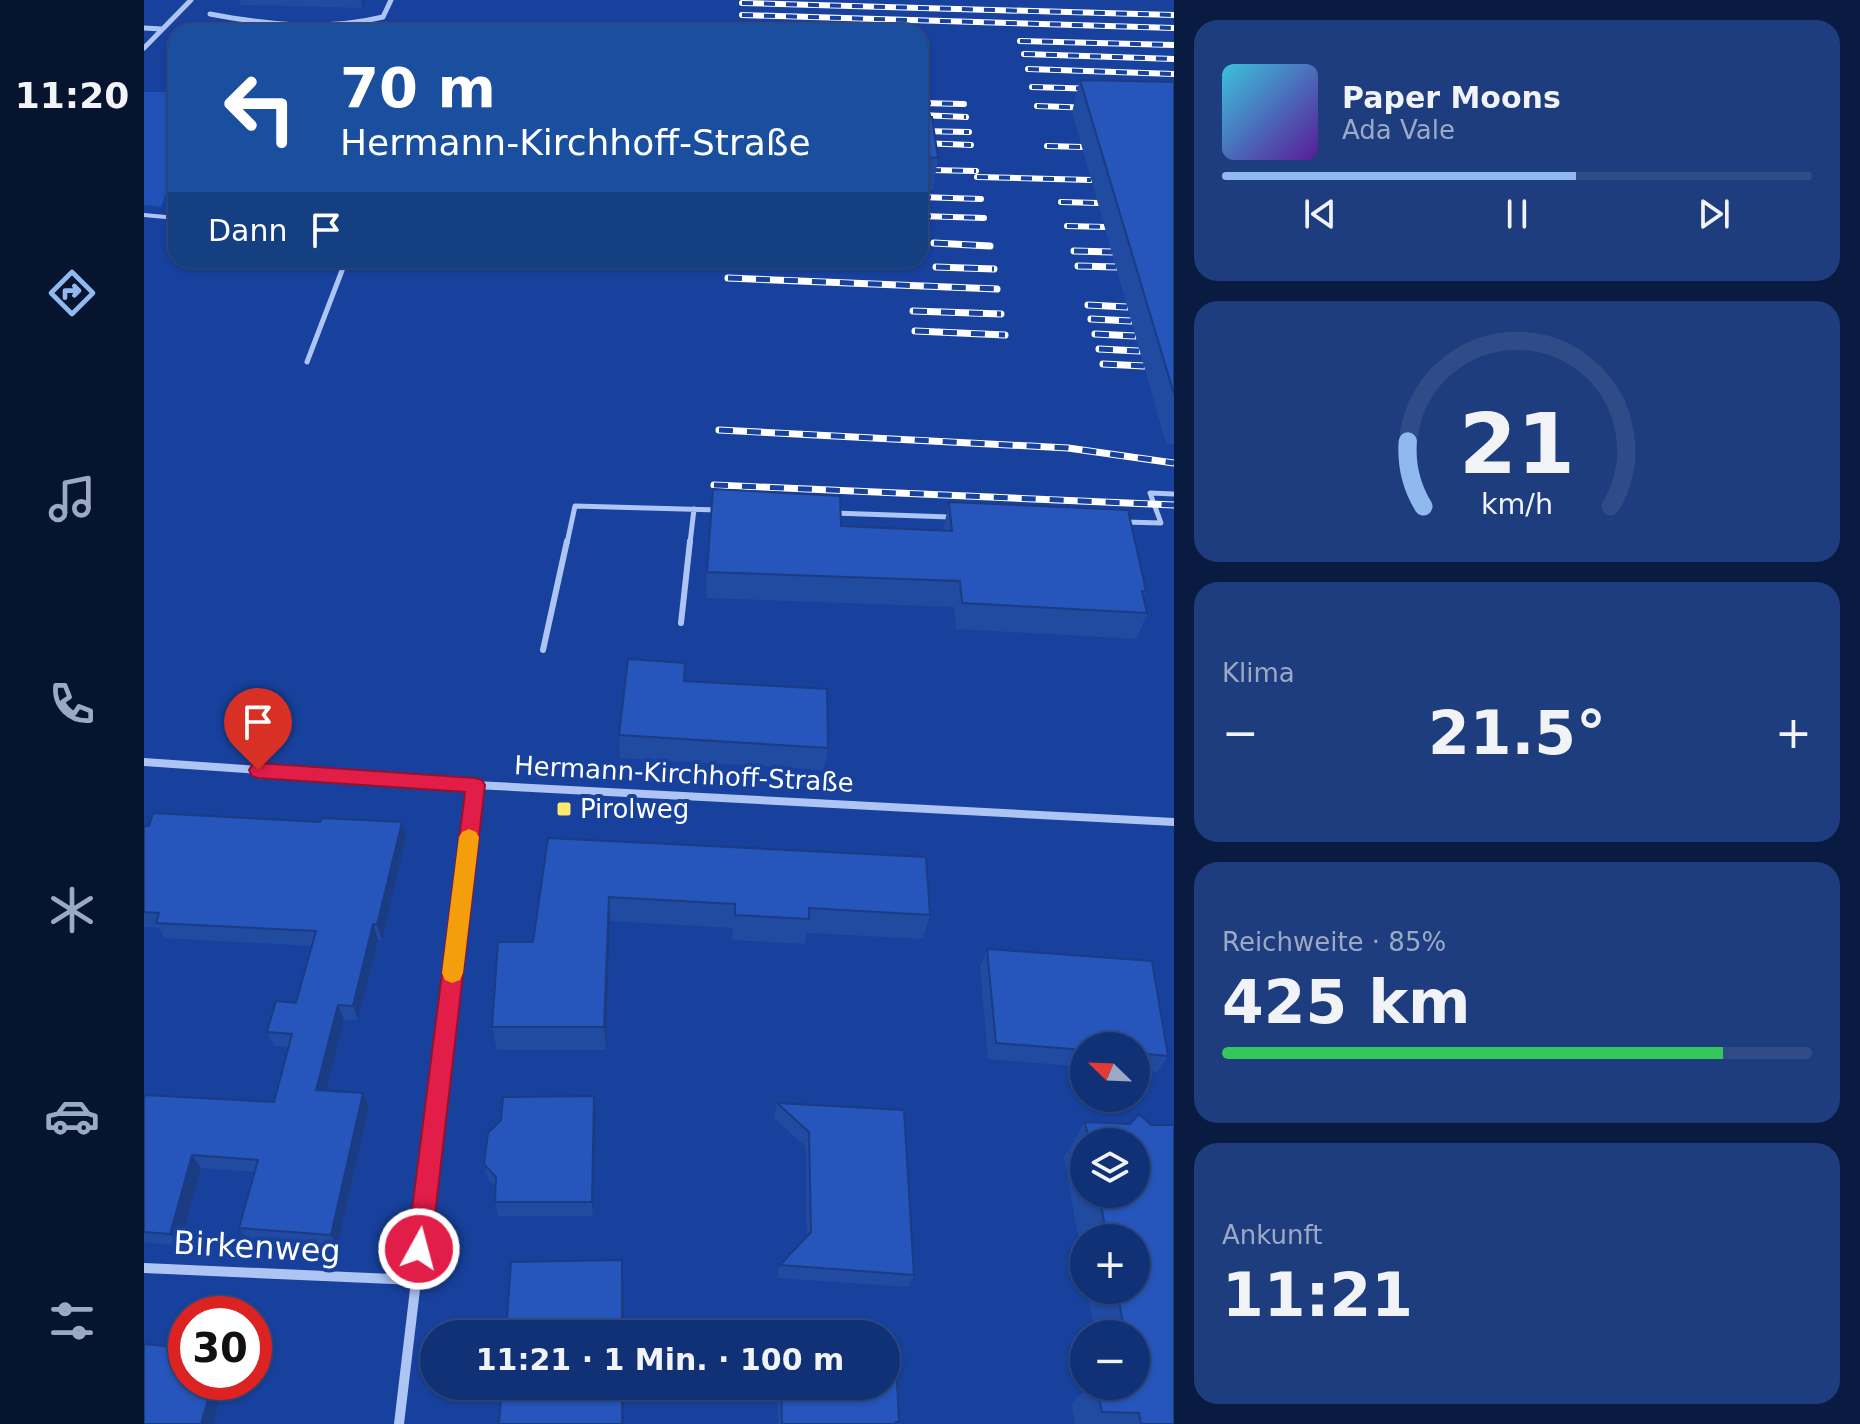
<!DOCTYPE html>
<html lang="de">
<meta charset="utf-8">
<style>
body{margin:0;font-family:"DejaVu Sans",sans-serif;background:#1e3d7e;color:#f1f3f6;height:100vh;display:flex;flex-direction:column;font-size:30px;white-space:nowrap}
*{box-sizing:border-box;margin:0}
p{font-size:26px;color:#9ca9c5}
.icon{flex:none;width:44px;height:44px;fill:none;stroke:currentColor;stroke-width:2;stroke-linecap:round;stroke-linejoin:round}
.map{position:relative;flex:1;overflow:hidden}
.side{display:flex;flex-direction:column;gap:20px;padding:20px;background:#091b41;width:686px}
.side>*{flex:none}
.guide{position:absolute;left:24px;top:24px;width:760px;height:244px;border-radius:24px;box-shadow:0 2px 6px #0004,0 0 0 2px #304c88;background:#1a4fa0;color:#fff;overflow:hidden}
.needle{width:52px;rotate:293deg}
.tools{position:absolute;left:926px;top:1032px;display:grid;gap:16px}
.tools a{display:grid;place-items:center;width:80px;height:80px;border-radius:50%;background:#113176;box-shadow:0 2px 6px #0004,0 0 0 2px #304c88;font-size:40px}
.speed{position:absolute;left:24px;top:1296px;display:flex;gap:16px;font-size:40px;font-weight:700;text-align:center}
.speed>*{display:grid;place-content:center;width:104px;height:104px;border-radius:50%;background:#113176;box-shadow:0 2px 6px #0004,0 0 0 2px #304c88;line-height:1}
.speed .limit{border:12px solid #d22;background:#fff;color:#111}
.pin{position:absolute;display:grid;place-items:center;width:68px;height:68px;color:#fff;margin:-82px -34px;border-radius:50% 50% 50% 0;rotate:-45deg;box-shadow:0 0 8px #0007}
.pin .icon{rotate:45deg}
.me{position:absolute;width:88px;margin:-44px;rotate:7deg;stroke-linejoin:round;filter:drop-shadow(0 0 6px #0008)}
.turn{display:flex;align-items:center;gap:28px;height:168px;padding:0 40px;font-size:36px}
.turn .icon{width:104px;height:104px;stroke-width:2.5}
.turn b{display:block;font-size:56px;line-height:68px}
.then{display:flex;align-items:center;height:76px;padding:0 40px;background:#0003;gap:16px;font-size:30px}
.big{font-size:60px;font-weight:800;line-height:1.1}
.side .tile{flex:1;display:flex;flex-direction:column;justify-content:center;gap:12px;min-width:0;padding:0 28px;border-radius:24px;background:#1e3d7e}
.side .dial{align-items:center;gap:0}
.dial svg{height:208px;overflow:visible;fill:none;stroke:#304c88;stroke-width:7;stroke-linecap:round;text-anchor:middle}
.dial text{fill:#f1f3f6;stroke:none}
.song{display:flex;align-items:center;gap:24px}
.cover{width:96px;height:96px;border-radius:12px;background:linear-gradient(135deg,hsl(190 70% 55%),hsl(270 70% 35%))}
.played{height:8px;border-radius:4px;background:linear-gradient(90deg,#90b9f0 60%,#304c88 60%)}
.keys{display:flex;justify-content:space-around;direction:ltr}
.heat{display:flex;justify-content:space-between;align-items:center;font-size:44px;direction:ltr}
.charge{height:12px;border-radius:6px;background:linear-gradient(90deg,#34c759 85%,#304c88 0)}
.trip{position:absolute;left:276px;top:1320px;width:480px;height:80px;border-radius:40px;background:#113176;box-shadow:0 2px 6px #0004,0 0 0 2px #304c88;font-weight:800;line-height:80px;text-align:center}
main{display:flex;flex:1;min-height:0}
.menu{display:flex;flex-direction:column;width:144px;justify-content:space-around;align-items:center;background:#07142f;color:#9ca9c5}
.menu .icon{width:56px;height:56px}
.menu .selected{color:#90b9f0}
.menu b{font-size:36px;color:#f1f3f6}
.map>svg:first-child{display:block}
.green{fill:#1f51b7}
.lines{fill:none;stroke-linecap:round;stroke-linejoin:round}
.service-far2{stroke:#aec5f3;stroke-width:4}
.service-far1{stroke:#aec5f3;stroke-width:5}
.service{stroke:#aec5f3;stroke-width:6}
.minor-far2{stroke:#aec5f3;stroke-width:5}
.minor-far1{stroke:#aec5f3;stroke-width:8}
.minor{stroke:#aec5f3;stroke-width:10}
.rail-far1-casing{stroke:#fff;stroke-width:6}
.rail-casing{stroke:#fff;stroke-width:7}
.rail-far1{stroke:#17419d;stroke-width:4;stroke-dasharray:11;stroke-linecap:butt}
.rail{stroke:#17419d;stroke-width:5;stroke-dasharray:14;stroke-linecap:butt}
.wall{fill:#214aa1;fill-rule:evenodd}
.shaded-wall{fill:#1b3c83}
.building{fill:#2656bb;stroke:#1b3c83;stroke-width:2}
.route{fill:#e11d48;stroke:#92132f;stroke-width:2}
.slow{fill:#f59e0b}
.poi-dot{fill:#ffe770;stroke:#17419d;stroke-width:3}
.labels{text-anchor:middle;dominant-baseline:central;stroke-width:8;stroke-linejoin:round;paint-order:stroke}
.street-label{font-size:26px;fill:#fff;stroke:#17419d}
.poi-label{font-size:26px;fill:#fff;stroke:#17419d;text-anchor:start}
.near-street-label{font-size:32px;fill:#fff;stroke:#17419d}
</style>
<main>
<nav class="menu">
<b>11:20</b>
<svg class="icon selected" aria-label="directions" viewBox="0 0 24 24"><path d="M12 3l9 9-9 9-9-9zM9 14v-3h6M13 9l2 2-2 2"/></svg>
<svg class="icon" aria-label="music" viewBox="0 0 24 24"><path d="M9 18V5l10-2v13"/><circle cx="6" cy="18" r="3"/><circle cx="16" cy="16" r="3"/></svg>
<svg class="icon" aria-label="phone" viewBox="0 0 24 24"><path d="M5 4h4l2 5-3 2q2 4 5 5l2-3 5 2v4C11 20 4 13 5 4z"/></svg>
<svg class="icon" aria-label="climate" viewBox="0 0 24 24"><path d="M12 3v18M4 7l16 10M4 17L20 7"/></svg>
<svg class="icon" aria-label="car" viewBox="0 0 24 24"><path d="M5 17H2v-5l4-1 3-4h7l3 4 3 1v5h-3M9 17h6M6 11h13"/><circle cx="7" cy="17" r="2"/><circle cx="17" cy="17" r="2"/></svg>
<svg class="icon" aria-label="filters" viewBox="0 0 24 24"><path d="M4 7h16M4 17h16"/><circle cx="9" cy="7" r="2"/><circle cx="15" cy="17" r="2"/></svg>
</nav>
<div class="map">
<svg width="1030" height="1424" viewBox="0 0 1030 1424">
<rect width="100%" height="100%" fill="#17419d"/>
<path class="green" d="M 0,92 L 32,92 L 32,165 L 17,207 L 0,205 Z"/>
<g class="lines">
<path class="service-far2" d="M 0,215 L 32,218"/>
<path class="service-far1" d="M 163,362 L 202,260
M 689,513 L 806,517
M 981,522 L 1017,523 L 1006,493 L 1030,494
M 423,543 L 431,506 L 574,510
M 546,543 L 550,509"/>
<path class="service" d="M 537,623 L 546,541
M 399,650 L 423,541"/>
<path class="minor-far2" d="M 66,14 C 124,25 181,31 239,17 L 247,0
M 0,28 L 18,29
M 0,48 L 47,0"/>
<path class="minor-far1" d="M 0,762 L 331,785 L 1030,822
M 314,930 L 331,785"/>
<path class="minor" d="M 0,1268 L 271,1280
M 255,1424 L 314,928"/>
<defs>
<path id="rail-far1" d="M 598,3 L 1030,15
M 598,15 L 1030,28
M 876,41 L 1030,45
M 880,54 L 1030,59
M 884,69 L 1030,74
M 888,87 L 954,89
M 776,103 L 820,104
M 893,106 L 950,108
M 776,115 L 822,117
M 776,131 L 825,132
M 776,143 L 827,145
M 903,146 L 938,147
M 786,170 L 832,171
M 833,177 L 947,180
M 776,197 L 837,199
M 917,202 L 954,203
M 776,216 L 840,218
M 923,226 L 961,227"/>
<path id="rail" d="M 790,243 L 846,246
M 930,251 L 968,252
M 934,266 L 972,267
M 792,267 L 850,269
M 584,278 L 853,289
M 944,305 L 983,307
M 769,311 L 857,314
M 947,319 L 987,321
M 771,331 L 861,335
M 951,334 L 991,336
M 955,349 L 995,351
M 959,364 L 1000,366
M 575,430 L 924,448 L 1030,463
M 570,485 L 1030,505"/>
</defs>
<use href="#rail-far1" class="rail-far1-casing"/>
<use href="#rail" class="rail-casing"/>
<use href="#rail-far1" class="rail-far1"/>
<use href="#rail" class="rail"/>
</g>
<path class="wall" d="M 95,0 L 222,0 L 218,8 L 97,5 Z
M 936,80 L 1030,82 L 1030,445 L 1022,444 L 928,112 Z
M 776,117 L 794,158 L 789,190 L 776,190 Z
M 805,502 L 1002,591 L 1000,597 L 1003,613 L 993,639 L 812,629 L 810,607 L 562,598 L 563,572 L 697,526 L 799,531 Z
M 541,663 L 541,681 L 684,748 L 680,770 L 476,758 L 475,735 Z
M 176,822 L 258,822 L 262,838 L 238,940 L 234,940 L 214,1020 L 200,1020 L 182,1090 L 225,1107 L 193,1247 L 104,1240 L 95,1228 L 111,1172 L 57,1168 L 36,1246 L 0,1242 L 0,1100 L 130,1102 L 145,1047 L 130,1046 L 123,1032 L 152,1003 L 168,946 L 20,938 L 15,928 L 0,927 L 0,826 Z
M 404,838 L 786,915 L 779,939 L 663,933 L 661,944 L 588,940 L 589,928 L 466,921 L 462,1050 L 353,1050 L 348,1027 L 389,942 Z
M 843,949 L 1024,1056 L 1013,1072 L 992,1070 L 992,1046 L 940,1046 L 940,1067 L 844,1059 L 836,967 Z
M 633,1103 L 760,1110 L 770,1275 L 764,1287 L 633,1278 L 636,1265 L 663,1236 L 662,1147 L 630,1118 Z
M 452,1112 L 449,1216 L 354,1216 L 351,1202 L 352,1187 L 344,1179 L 340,1164 Z
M 941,1122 L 1007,1125 L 1030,1424 L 931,1424 L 927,1404 L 945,1386 L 992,1386 L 992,1334 L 951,1334 L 943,1290 L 992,1290 L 992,1238 L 940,1238 L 940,1271 L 920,1157 ZM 940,1142 L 992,1142 L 992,1194 L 940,1194 Z
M 640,1326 L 746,1333 L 747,1364 L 752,1365 L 755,1422 L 754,1424 L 634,1424 L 633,1386 L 742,1386 L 742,1334 L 638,1334 Z"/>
<path class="shaded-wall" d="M 217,0 L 222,0 L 218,8 Z
M 258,822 L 262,838 L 238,940 L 233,925 Z
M 465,897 L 466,921 L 462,1050 L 460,1027 Z
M 229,924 L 234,940 L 214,1020 L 209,1006 Z
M 194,1005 L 200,1020 L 179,1103 L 172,1090 Z
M 219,1093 L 225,1107 L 193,1247 L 187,1235 Z
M 450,1096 L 452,1112 L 449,1216 L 448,1202 Z
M 48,1155 L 57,1168 L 36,1246 L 26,1234 Z
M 478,1260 L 480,1290 L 480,1334 L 478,1334 Z
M 69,1382 L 80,1382 L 69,1424 L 57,1424 Z
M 478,1386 L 480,1386 L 480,1424 L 478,1424 Z"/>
<path class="building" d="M 936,80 L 1030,82 L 1030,394 Z
M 776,117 L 788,117 L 794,158 L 776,157 Z
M 569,489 L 696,496 L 697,526 L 808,531 L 805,502 L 984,510 L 1002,591 L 998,591 L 1003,613 L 818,603 L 816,581 L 563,572 Z
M 484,659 L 541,663 L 540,681 L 683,689 L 684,748 L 475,735 Z
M 9,813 L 176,822 L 178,818 L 258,822 L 233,925 L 229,924 L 209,1006 L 194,1005 L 172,1090 L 219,1093 L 187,1235 L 95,1228 L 114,1160 L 48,1155 L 26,1234 L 0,1232 L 0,1100 L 1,1095 L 130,1102 L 148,1034 L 123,1032 L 132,1001 L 152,1003 L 172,931 L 12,923 L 15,913 L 0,912 L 0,826 L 5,826 Z
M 404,838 L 782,857 L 786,915 L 665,908 L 665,919 L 591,915 L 591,904 L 465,897 L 460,1027 L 348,1027 L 354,942 L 389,942 Z
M 843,949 L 1008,961 L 1024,1056 L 992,1053 L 992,1046 L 940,1046 L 940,1050 L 852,1043 Z
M 450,1096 L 448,1202 L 351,1202 L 352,1177 L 340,1164 L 344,1133 L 357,1120 L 359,1097 Z
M 633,1103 L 760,1110 L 770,1275 L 636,1265 L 667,1232 L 665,1132 Z
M 995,1114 L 1007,1125 L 1030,1125 L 1030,1424 L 997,1424 L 995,1413 L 958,1412 L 953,1386 L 992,1386 L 992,1334 L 981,1334 L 973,1290 L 992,1290 L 992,1238 L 963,1238 L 955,1194 L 992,1194 L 992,1142 L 945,1142 L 941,1122 L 986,1124 Z
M 478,1260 L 478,1334 L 362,1334 L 367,1262 Z
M 640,1326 L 746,1333 L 747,1364 L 752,1365 L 755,1422 L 752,1422 L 752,1424 L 638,1424 L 637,1386 L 742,1386 L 742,1334 L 641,1334 Z
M 0,1344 L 42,1348 L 42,1382 L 69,1382 L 57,1424 L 0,1424 Z
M 358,1386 L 478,1386 L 478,1424 L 355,1424 Z"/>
<path class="route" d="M 114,763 L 331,778 L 338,780 L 341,785 L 287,1249 L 284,1258 L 275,1261 L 266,1258 L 263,1249 L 321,792 L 114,778 L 108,776 L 105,770 L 108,765 Z"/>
<path class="slow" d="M 325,829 L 332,832 L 335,837 L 319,973 L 316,980 L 308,983 L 301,980 L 298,973 L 315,837 L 318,832 Z"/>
<rect class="poi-dot" x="412" y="801" width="16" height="16" rx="4"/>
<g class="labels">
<g class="street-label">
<text transform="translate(540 774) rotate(3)">Hermann-Kirchhoff-Straße</text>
</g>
<g class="poi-label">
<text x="436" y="809">Pirolweg</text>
</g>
<g class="near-street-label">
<text transform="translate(113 1247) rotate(3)">Birkenweg</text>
</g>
</g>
</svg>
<div class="tools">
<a><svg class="needle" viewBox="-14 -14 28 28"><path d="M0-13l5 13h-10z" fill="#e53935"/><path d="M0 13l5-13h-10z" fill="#9ca9c5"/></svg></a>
<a><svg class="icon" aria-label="layers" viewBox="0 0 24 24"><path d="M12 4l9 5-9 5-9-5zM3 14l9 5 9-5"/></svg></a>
<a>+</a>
<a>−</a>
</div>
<div class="speed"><div class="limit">30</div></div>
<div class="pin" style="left:114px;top:770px;background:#d93025"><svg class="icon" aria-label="arrive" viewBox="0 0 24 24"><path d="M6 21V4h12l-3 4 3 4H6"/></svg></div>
<svg class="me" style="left:275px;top:1249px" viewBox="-20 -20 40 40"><circle r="17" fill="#e11d48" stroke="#fff" stroke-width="3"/><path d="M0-11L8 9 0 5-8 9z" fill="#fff"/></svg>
<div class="trip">11:21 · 1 Min. · 100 m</div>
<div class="guide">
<div class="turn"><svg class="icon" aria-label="left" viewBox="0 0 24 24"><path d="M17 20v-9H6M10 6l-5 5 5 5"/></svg><div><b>70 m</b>Hermann-Kirchhoff-Straße</div></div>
<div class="then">Dann<svg class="icon" aria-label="arrive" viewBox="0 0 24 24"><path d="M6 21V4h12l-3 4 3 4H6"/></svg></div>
</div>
</div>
<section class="side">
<div class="tile">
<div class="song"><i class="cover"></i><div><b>Paper Moons</b><p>Ada Vale</p></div></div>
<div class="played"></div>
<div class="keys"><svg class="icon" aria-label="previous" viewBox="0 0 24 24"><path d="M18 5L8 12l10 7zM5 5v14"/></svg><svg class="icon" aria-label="pause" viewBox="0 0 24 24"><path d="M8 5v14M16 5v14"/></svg><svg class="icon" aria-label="next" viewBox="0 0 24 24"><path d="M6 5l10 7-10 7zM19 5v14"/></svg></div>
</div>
<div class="tile dial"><svg viewBox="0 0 100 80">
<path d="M14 69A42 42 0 1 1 86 69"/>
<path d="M14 69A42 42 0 0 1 8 44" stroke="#90b9f0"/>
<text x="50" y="56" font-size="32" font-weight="700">21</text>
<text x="50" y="72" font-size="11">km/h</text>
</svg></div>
<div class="tile"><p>Klima</p>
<div class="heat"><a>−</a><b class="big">21.5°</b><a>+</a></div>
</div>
<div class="tile"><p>Reichweite · 85%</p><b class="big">425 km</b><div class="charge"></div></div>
<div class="tile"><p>Ankunft</p><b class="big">11:21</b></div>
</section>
</main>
